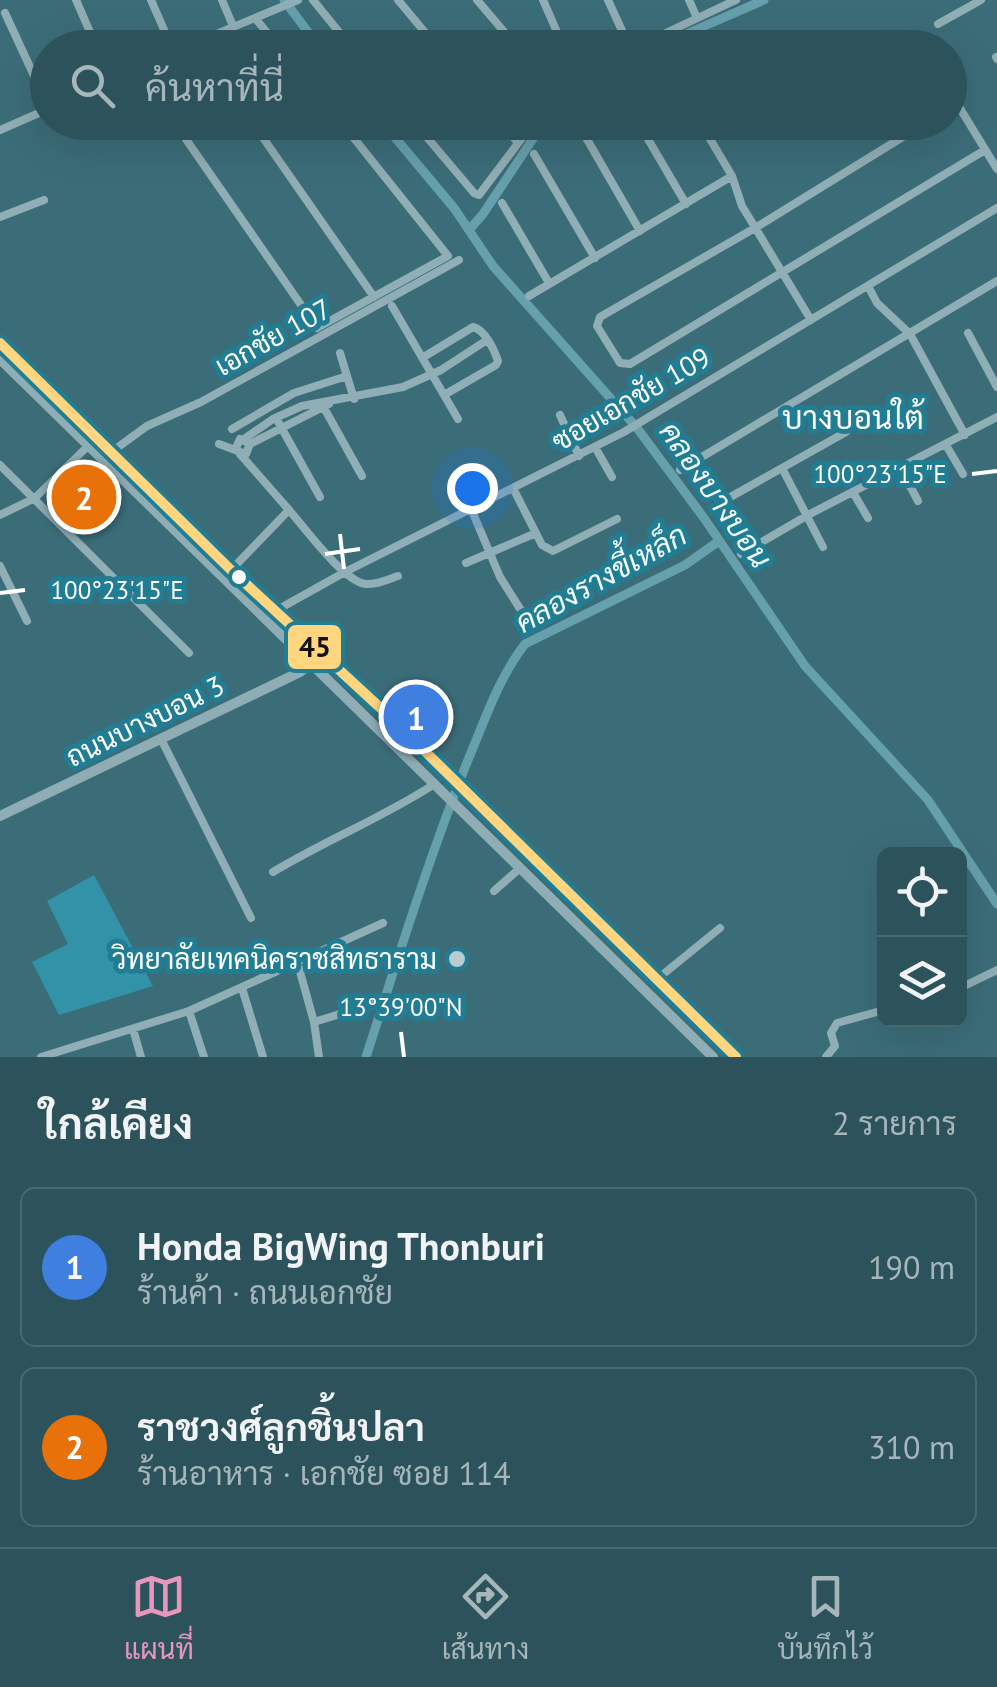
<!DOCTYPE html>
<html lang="th">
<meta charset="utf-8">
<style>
body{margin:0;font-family:"PT Sans",Sarabun,sans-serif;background:#345861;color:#f1f3f6}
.controls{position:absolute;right:30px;bottom:30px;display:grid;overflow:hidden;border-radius:15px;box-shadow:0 10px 40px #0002}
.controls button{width:90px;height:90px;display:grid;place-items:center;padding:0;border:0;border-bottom:2px solid #486971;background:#2c525b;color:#f1f3f6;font:50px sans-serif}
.you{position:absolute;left:472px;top:488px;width:35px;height:35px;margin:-25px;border:8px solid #fff;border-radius:50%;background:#1a73e8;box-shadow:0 0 0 15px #1a73e833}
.badge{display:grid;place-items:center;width:65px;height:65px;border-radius:50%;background:#e797bd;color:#fff;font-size:32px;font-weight:700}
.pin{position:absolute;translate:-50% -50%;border:5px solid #fff;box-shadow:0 2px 10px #0006}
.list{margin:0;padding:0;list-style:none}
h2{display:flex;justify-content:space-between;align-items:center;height:130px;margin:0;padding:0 40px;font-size:42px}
h2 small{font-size:32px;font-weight:400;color:#a6b6bb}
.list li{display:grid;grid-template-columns:65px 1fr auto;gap:30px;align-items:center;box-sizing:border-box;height:160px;margin:0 20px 20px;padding:0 20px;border:2px solid #486971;border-radius:15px}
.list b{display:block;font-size:38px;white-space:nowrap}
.list p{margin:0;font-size:32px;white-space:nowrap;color:#a6b6bb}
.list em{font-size:32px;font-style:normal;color:#a6b6bb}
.icon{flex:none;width:55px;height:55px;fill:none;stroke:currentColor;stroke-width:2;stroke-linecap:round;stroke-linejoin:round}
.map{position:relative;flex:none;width:997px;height:1057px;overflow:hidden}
.search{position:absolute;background:#2c525b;box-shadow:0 10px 40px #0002;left:30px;right:30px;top:30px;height:110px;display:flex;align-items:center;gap:25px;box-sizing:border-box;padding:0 35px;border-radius:55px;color:#a6b6bb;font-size:38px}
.sheet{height:490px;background:#2c525b}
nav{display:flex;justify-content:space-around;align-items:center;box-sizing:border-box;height:140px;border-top:2px solid #486971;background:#2c525b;font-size:28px;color:#a6b6bb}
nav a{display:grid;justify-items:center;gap:5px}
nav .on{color:#e797bd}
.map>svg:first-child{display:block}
.green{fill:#3292a8}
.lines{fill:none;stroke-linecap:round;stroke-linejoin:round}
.canal{stroke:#66a0ad;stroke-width:9}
.minor{stroke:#90aeb5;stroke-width:8}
.major{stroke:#8fadb4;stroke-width:10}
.bus-1-casing{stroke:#217d93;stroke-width:18}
.bus-1{stroke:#ffd580;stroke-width:10}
.ticks{fill:none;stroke:#fff;stroke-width:4}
.bus-dot{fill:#fff;stroke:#217d93;stroke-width:4}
.poi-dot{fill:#baccd0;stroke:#217d93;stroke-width:4}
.labels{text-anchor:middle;stroke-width:10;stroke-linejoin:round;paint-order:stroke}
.street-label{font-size:28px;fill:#fff;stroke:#217d93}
.poi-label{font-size:28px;fill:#fff;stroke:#217d93;text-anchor:end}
.water-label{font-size:30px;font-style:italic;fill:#f2fbfd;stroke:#217d93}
.quarter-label{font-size:32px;fill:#fff;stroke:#217d93}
.ticks-label{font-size:25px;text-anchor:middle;fill:#fff;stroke:#217d93;stroke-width:10;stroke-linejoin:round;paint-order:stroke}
.line-badge{stroke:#217d93;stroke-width:4}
.pale-badge-label{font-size:28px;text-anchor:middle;font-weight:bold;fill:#111}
</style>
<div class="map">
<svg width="997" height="1057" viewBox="0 0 997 1057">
<rect width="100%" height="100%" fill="#3b6d79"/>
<path class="green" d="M94,875l59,111 -94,29 -27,-53 36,-18 -21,-43z"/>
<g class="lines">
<path class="canal" d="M284,0l36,48
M654,48l110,-48
M382,122l72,86 39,58 144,162 67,90 101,148 123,134 69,104
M469,230l14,-16 61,-92
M366,1057c32,-99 63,-200 102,-297 17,-40 30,-81 57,-116l160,-79 34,-24"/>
<path class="minor" d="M76,0l21,48
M151,0l21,48
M222,0l11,26
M313,0l39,48
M398,0l40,48
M477,0l41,48
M543,0l21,48
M608,0l22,48
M689,0l8,18
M5,13l43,93
M255,18l25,30
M938,24l43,-24
M183,48l115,-48
M634,48l102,-48
M996,57l1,2
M950,92l47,77
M174,122l143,206 131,-72 -107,-134
M252,122l122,175
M414,122l60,71 5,2 55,-73
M501,122l17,21
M577,122l63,109
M638,122l48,82
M700,122l32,54 10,30 69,114
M927,122l-172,106 -155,89 -3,9 23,37 10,1 355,-214
M0,130l48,-21
M534,154l61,104
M502,203l47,80
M0,217l44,-17
M868,286l9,17 33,31 55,101
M529,296l203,-120
M392,306l66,113
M968,333l29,54
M340,353l14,46
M422,358l51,-31c12,3 21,22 25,34l-2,4 -52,30
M323,406l39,70
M560,415l19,41
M276,418l44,79
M232,429l62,-36 53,-17
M244,439l29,-20 29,-13 101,-19 38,-17 46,-30
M219,444l27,10 4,-10 -10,-5 -5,11
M250,444l79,-40
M946,445l17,29
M595,447l17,30
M110,453l37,-27 54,-24 258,-142
M0,465l189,188
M782,468l41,79
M901,469l17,32
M680,470l317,-189
M514,490l28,55 11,6 64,-32
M854,494l14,24
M718,504l128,-72
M289,510c16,18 55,72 77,74 10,1 23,-5 32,-8
M472,511l28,66 29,46
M0,515l35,-17 53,-52
M741,554l67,-39 189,-98
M466,563l70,-30
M0,566l27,55
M231,570l58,-60 -49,-56
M277,610l68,-38 279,-140 373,-224
M161,739l90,179
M273,872c53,-32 109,-54 160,-87
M494,891l25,-22
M297,961l17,61 5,35
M656,980l64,-52
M242,988l21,69
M960,988l37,-18
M189,1011l15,46
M314,1022l59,-18
M133,1029l8,28
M41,1057l148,-46 194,-88
M826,1057l9,-11 -4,-13 6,-10 47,-13"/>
<path class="major" d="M0,343l231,227 156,144 349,343
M0,359l713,698
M0,816l300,-144 12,-10"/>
<g class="bus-1-casing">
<path id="bus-1" d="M0,343l231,227 156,144 349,343"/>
</g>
<use href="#bus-1" class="bus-1"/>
</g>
<path class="ticks" d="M972,474l25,-3M340,534l4,35M325,554l35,-5M0,593l25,-3M401,1032l3,25"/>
<circle class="bus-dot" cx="239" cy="577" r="9"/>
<circle class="poi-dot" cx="457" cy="959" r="10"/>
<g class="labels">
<g class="street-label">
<text transform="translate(273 337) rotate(-29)" y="10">เอกชัย 107</text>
<text transform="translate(631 399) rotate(-30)" y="10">ซอยเอกชัย 109</text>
<text transform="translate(145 721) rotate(-26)" y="10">ถนนบางบอน 3</text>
</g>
<g class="poi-label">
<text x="437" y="969">วิทยาลัยเทคนิคราชสิทธาราม</text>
</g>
<g class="water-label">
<text transform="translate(715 495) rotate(55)" y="10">คลองบางบอน</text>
<text transform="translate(601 579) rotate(-29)" y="10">คลองรางขี้เหล็ก</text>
</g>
<g class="quarter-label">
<text x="853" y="429">บางบอนใต้</text>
</g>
</g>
<g class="ticks-label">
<text x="880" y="483">100°23'15"E</text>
<text x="117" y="599">100°23'15"E</text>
<text x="401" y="1016">13°39'00"N</text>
</g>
<rect class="line-badge" x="286" y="623" width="57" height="48" rx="10" fill="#ffd580"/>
<g class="pale-badge-label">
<text x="315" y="657">45</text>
</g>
</svg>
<div class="controls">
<button><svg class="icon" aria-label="locate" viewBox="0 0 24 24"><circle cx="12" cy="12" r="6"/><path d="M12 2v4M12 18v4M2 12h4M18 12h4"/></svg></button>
<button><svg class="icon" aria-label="layers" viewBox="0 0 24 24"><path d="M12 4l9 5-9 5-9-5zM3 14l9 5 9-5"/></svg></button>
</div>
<div class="you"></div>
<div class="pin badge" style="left:416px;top:717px;background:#3f7fe0">1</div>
<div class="pin badge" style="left:84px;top:497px;background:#e8710a">2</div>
<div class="search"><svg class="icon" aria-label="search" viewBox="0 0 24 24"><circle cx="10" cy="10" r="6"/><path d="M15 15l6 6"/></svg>ค้นหาที่นี่</div>
</div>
<section class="sheet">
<h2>ใกล้เคียง<small>2 รายการ</small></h2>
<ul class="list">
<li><span class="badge" style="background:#3f7fe0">1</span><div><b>Honda BigWing Thonburi</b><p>ร้านค้า · ถนนเอกชัย</p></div><em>190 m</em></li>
<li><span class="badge" style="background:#e8710a">2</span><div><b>ราชวงศ์ลูกชิ้นปลา</b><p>ร้านอาหาร · เอกชัย ซอย 114</p></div><em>310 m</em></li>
</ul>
</section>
<nav>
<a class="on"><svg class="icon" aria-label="map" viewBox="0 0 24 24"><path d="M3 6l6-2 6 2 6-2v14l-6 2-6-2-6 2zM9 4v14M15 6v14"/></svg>แผนที่</a>
<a><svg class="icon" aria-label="directions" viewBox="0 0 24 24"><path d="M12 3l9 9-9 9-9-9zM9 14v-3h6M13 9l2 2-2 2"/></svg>เส้นทาง</a>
<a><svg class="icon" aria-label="saved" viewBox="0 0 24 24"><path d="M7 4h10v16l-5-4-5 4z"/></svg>บันทึกไว้</a>
</nav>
